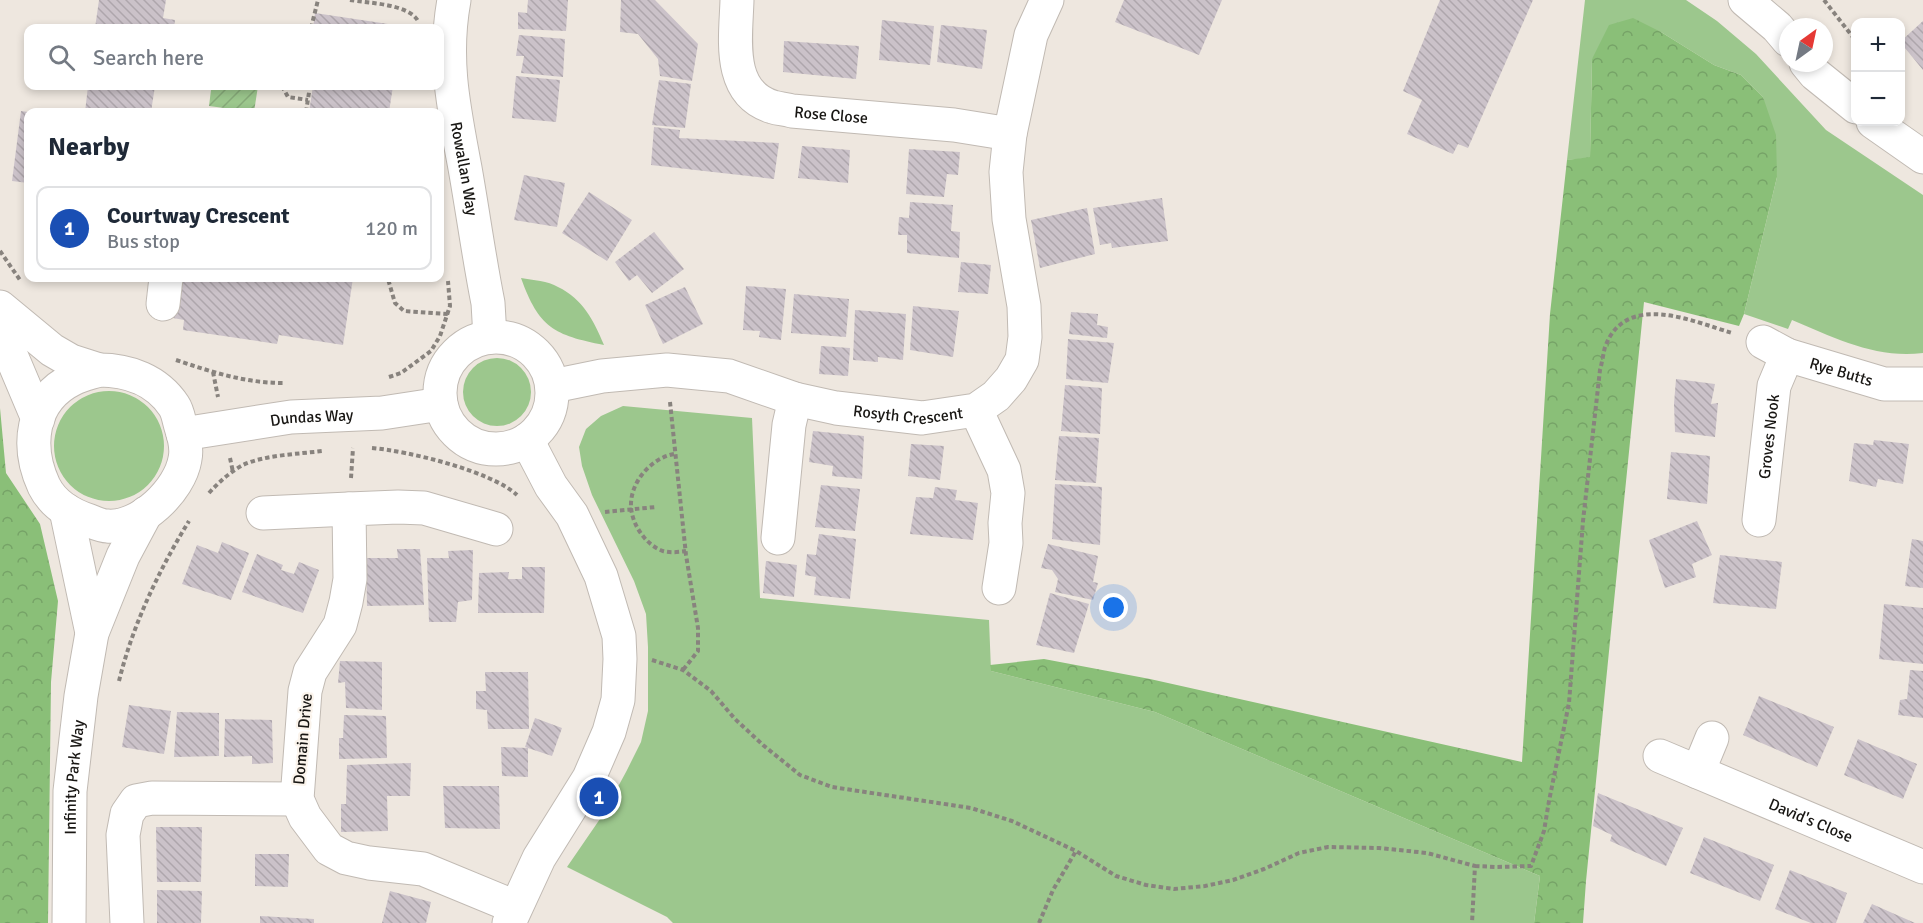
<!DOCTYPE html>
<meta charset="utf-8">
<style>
body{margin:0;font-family:Signika,sans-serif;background:#f6f6f7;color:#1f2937}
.controls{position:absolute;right:18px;top:18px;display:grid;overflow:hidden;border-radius:12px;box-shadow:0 3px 9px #0003}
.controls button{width:54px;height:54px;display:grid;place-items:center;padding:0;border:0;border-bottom:2px solid #e0e1e3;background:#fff;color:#1f2937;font:30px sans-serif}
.compass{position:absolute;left:1779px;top:18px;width:54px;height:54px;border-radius:50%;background:#fff;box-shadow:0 3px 9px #0003;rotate:33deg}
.you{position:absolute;left:1114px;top:608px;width:21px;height:21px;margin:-15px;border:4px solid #fff;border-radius:50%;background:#1a73e8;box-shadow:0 0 0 9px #1a73e833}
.badge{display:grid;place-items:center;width:39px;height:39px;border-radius:50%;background:#7c3aed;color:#fff;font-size:20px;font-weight:700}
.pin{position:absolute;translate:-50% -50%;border:3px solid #fff;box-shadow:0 2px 6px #0006}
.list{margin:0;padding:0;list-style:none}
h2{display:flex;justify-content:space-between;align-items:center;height:78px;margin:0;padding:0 24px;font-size:26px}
h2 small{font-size:20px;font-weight:400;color:#747a83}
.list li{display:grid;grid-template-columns:39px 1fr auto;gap:18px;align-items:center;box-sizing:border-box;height:84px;margin:0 12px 12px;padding:0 12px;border:2px solid #e0e1e3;border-radius:12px}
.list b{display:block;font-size:22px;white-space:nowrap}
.list p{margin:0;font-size:20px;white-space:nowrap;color:#747a83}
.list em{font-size:20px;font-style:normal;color:#747a83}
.icon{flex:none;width:33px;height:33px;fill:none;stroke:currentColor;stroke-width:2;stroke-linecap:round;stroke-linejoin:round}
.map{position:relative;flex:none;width:1923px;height:923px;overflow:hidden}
.search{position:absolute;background:#fff;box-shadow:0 3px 9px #0003;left:24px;top:24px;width:420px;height:66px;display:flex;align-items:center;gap:15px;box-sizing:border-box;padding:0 21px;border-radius:12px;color:#747a83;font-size:22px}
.panel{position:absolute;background:#fff;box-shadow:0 3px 9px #0003;left:24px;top:108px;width:420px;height:174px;border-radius:12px}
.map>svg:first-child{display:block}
.green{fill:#9cc78d}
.forest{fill:url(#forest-crowns)}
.garden{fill:url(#garden-furrows)}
.building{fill:url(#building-back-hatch)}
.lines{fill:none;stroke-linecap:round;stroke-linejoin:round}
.minor-casing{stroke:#c1bab3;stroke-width:35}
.path{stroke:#88837e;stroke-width:4;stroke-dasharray:4.5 3;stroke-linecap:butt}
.minor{stroke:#fff;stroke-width:33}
.labels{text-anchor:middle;stroke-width:4.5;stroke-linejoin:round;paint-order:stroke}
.street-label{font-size:16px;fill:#181613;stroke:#fbf4ec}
</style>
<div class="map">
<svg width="1923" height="923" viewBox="0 0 1923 923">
<defs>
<pattern id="forest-crowns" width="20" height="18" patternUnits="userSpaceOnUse" patternTransform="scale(1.5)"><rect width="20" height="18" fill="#8abf78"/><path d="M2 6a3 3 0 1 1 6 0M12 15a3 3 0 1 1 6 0" fill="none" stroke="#76a367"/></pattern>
<pattern id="garden-furrows" width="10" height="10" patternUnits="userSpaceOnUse" patternTransform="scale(1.5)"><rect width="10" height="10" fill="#9cc78d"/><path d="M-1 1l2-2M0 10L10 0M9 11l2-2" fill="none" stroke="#86aa79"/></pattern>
<pattern id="building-back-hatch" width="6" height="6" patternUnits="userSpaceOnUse" patternTransform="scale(1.5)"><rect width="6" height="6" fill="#cbc2c9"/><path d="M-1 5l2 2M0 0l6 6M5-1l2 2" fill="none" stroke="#aea6ac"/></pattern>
</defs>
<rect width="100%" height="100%" fill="#eee7df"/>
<path class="green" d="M1585,0h101l31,21 39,33 70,76 97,65v158c-47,6 -88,-15 -131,-33l-4,9 -44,-15 33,-137 -14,-80 -22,-22 -27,-10 -53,-33 -69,27 -2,99 -23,2z
M521,278c12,2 27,3 37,9 25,12 36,34 46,58 -50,-10 -65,-17 -83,-67z
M463 392a34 34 0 1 1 68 0a34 34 0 1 1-68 0Z
M54 446a55 55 0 1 1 110 0a55 55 0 1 1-110 0Z
M623,406l129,12 8,180 229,22 2,51 164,41 385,164 -6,47h-861l-6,-6 -100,-50 35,-51 24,-44 15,-30 7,-31v-64l-2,-33 -12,-33 -42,-86 -10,-29 -3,-19 7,-18 15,-13z"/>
<path class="forest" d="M1633,18l28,14 53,33 27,10 22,22 13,38 1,42 -33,137 -5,12 -95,-24 -58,579 -3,42h-49l6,-47 -385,-164 -164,-41 -1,-6 54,-6 106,20 372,83 28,-448 17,-154 23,-3 2,-98 17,-34z
M0,408l6,65 34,51 18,77 -7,81 -3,241h-48z"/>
<path class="garden" d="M232,86h26l-4,26 -45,-6 2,-16h7z"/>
<path class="building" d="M99,0h67l-3,18 12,2 -1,8h-79z
M528,0h40l-2,31 -48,-2v-17l9,1z
M621,0h34l43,44 -6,37 -32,-5 -2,-17 -20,-25 -18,-2z
M1124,0h98l-23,55 -84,-33z
M1440,0h93l-65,148 -10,-4 -5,10 -46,-20 15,-34 -19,-9z
M315,13l93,14v1h-95z
M882,20l52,6 -4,39 -51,-5z
M1923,21v49l-23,-28z
M941,25l46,5 -5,39 -45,-7z
M519,35l46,4 -2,38 -42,-4 3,-17h-8z
M784,41l75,5 -3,33 -73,-7z
M516,76l44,4 -4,42 -44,-4z
M659,80l32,4 -6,44 -33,-3z
M88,86h67l-4,26h-66z
M313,86h80l-4,26h-80z
M21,111l7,1v71l-16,-2z
M654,127l26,3 -1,8 100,5 -5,36 -123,-14z
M802,146l48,4 -2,33 -50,-5z
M909,149l51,3 -2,23 -11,-1 -3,23 -38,-3z
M524,175l41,8 -8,44 -43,-7z
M589,192l43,28 -25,41 -45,-28z
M1162,198l6,43 -56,7 -1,-5 -11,2 -7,-37z
M910,202l43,3 -2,26 9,1 -1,26 -52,-5v-18h-9l1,-18 10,1z
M1087,208l8,46 -55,14 -9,-48z
M654,232l30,37 -32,24 -15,-18 -8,6 -14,-19z
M961,262l30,3 -3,29 -30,-2z
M179,278h174l-10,67 -64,-10 -2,9 -94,-14 1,-10 -11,-2z
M746,286l40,3 -5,51 -22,-3 1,-6 -17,-1z
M685,287l18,37 -40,20 -18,-39z
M794,294l55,5 -3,38 -55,-4z
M913,306l46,5 -6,46 -43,-7z
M855,310l51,4 -3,46 -25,-3v5l-25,-2z
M1071,312l27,2 -1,11 11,2 -1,11 -38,-4z
M1068,339l46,4 -6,40 -42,-4z
M821,346l29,2 -2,28 -29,-2z
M1676,379l39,5 -4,20 7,-1 -3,34 -40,-5 -1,-28z
M1065,385l37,3 -2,46 -39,-3z
M813,431l51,5 -2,43 -30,-3 1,-10 -24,-4z
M1059,436l40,2 -3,45 -41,-3z
M1874,440l35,4 -6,40 -25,-5 -2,8 -27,-6 5,-38 19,2z
M911,444l33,2 -4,34 -32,-4z
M1671,452l39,4 -3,48 -40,-5z
M1055,484l47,3 -2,58 -48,-6z
M821,485l39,4 -5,42 -40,-4z
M935,487l22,3 -2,10 23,3 -5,37 -63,-6 6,-37 17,1z
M1697,521l15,34 -20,9 4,13 -31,11 -16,-48z
M819,534l37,5 -6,60 -36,-4 2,-18 -11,-2 2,-21 9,1z
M1912,539l11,2v47l-18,-2z
M222,542l27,11 -18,47 -49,-16 15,-39 21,8z
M1048,544l50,12 -5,26 5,1 -5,17 -38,-8 3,-13 -6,-9 -11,-2z
M397,549h23l4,56 -57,1 -1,-48h32z
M473,550l-1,50 -14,2 -2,20h-27l-2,-64h22l-1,-7z
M257,554l26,11 -2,5 13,4 5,-12 20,8 -16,43 -61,-21z
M1720,555l62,7 -6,47 -63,-6z
M766,561l31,4 -3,32 -31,-4z
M522,567h23l-1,46h-66l1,-40 30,-1 -1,7h14z
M1050,593l39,11 -15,49 -38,-8z
M1884,604l39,4v56l-44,-5z
M340,661l42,1v48l-36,-2 -1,-26 -7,1z
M1910,670l13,1v47l-25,-3 2,-15 7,-1z
M485,672h43l1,57h-41l-1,-19 -11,-1v-18h10z
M1759,696l75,31 -17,40 -74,-32z
M129,705l42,6 -7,43 -42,-7z
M177,712l42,1v43l-45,1z
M344,715l42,1 1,42 -48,1v-21h4z
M535,718l27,10 -10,28 -27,-9z
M225,719l47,1 1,43 -21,1v-8l-28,1z
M1858,739l59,25 -14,35 -59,-24z
M501,747l27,1v29l-26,-1z
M411,763l-1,33h-23l1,35 -47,1v-28h5l1,-39z
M443,786h56l1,43 -55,-1z
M1598,793l85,35 -17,38 -56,-25 2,-6 -19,-9z
M156,827h46l-1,55h-44z
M1704,837l70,28 -14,36 -70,-28z
M255,854h34l-1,33 -33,-1z
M1790,870l57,23 -11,30h-25l-36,-14z
M157,890l45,1 -1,32h-44z
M390,891l41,11 -5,21h-44z
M1872,904l43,19h-52z
M260,916l54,3v4h-54z"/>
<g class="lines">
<g class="minor-casing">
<g id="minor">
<path id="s1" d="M454,0c-11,60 0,109 11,168 8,45 14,90 23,135l2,34"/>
<path id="s2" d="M737,0c-1,37 -11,93 36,107 6,2 13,2 19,4l162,14 56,9"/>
<path d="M1745,0l32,27 11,13"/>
<path d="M1806,63l9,11 41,33"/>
<path d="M1873,122l50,35"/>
<path d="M163,304l3,-26"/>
<path d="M0,307l52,43 19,11 28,9"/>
<path d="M0,329l38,90"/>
<circle cx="496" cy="393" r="56"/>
<path id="s3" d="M1763,342l24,13 97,29h39"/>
<path d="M99,370c29,0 58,10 75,36 4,6 5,15 7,21 3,9 6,23 4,32 -5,31 -45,70 -78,67 -5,0 -12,-3 -17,-5 -19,-6 -37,-17 -46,-35 -18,-39 -14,-86 29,-107 8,-4 17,-6 26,-9z"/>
<path id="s4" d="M553,386l49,-10 65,-6 62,6 66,23 41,9 86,10 54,-8 20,-14 15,-17 11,-19 3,-23 -1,-31 -15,-87 -3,-47 4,-38 21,-99 16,-35"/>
<path d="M976,410l28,60 4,23 -3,30 1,20 -7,45"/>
<path id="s5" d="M183,434l108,-17 91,-4 59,-9"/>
<path d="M66,510l26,123"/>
<path d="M263,513l86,-4"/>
<path id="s6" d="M1759,520l15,-134 13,-31"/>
<path d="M496,529l-72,-21 -26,-1 -49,2 1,70 -4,23 -6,23 -30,47 -5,19 -8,108 8,18 24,32 17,9 23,5 54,6 92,38"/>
<path d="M778,538l11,-113 6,-26"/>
<path id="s7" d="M1660,756l263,111"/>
<path d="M1698,772l14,-34"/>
<path id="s8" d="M69,923l1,-132 11,-95 11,-63 31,-77 23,-43"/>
<path d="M127,923l-4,-88 4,-21 9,-13 16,-3 145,1"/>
<path d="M509,923l30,-65 50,-80 20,-46 9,-32 2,-41 -1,-23 -18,-60 -29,-61 -21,-29 -24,-46"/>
</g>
</g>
<path class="path" d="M350,0c18,3 59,4 68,21
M1824,0l32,41
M311,28l7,-28
M282,86l6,11 20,3
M306,112l4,-26
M0,251l20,29
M382,278l6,1 7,24 9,8 44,3
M176,360c36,12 69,23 107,23
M213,372l5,25
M389,377l12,-4 30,-22 9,-15 10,-30 -2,-25
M670,402l16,153 12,73v23l-15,19
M372,448c36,3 119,23 145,47
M674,454c-22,4 -42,26 -43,49 -1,19 14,42 32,48 8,2 16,1 23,0
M230,458l3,14
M351,478l2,-30
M209,493c10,-11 21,-21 34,-28 21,-10 56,-11 79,-14
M605,512l51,-5
M652,660l31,10 28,21 24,28 28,26 37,30 32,12 139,21 41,13 64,30 40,25 30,9 28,4 31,-3 28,-6 31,-11 35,-16 29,-6 51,1 48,5 48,13 -3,57
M119,681c14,-57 40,-111 70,-160
M1475,866l22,1 34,-1 13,-35 5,-30 20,-98 14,-182 17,-151c2,-7 3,-15 5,-23 21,-56 87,-26 127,-14
M1039,923l14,-33 23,-39"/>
<use href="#minor" class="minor"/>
</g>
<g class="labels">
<g class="street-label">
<text dy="6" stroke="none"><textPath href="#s2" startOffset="182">Rose Close</textPath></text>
<text dy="6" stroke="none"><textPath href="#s1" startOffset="170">Rowallan Way</textPath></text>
<text dy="6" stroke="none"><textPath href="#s3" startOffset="84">Rye Butts</textPath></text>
<text dy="6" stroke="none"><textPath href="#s4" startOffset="362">Rosyth Crescent</textPath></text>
<text dy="6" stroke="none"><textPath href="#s5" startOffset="130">Dundas Way</textPath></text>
<text dy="6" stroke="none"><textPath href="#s6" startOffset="84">Groves Nook</textPath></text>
<text transform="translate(302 739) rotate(-85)" y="6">Domain Drive</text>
<text dy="6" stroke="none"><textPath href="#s8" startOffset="146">Infinity Park Way</textPath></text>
<text dy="6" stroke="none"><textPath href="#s7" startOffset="164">David's Close</textPath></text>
</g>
</g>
</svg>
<div class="controls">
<button>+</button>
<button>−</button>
</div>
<svg class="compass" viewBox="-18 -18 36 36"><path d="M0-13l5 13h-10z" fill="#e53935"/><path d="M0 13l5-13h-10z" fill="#747a83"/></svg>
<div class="you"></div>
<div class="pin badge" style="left:599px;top:797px;background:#1a4fb4">1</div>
<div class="search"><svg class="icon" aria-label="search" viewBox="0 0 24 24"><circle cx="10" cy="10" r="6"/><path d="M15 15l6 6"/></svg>Search here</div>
<section class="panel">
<h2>Nearby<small></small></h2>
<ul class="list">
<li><span class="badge" style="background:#1a4fb4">1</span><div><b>Courtway Crescent</b><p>Bus stop</p></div><em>120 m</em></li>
</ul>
</section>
</div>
